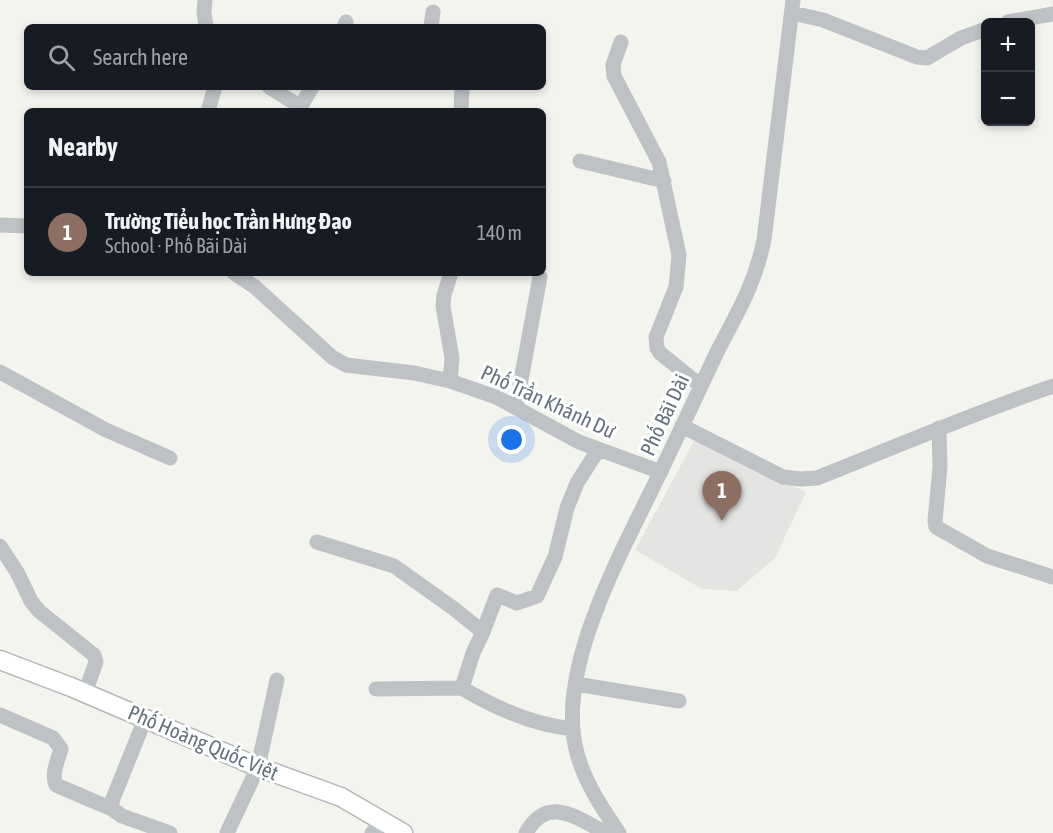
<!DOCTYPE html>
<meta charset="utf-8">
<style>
body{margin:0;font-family:"Asap Condensed",sans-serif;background:#20242c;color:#f1f3f6}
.controls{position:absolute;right:18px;top:18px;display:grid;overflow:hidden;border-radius:9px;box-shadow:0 3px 9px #0003}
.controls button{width:54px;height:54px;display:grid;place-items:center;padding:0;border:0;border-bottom:2px solid #363941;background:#171b24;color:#f1f3f6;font:30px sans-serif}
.you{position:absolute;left:512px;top:440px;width:21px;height:21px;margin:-15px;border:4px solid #fff;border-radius:50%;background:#1a73e8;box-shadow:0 0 0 9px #1a73e833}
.badge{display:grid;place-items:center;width:39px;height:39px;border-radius:50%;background:#dc5127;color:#fff;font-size:20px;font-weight:700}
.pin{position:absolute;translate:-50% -50px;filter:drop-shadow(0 2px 3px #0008)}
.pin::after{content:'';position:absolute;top:32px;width:21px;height:18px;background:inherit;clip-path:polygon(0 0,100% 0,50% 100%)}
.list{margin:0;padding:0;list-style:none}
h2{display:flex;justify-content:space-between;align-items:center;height:78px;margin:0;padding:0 24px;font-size:26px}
h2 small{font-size:20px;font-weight:400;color:#9ea1a6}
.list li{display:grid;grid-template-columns:39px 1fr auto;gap:18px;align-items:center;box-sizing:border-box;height:90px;padding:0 24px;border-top:2px solid #363941}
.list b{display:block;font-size:22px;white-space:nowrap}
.list p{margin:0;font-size:20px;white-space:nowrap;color:#9ea1a6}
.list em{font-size:20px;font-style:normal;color:#9ea1a6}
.icon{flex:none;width:33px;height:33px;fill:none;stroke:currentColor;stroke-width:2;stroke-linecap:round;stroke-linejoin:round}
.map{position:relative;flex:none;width:1053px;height:833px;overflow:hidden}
.search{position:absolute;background:#171b24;box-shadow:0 3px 9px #0003;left:24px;top:24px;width:522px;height:66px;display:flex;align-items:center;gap:15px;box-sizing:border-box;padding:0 21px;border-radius:9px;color:#9ea1a6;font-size:22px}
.panel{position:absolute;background:#171b24;box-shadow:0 3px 9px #0003;left:24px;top:108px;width:522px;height:168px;border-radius:9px}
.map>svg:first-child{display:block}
.built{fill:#e4e5e3}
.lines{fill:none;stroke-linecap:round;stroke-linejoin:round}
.major-casing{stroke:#b2b6b9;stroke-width:21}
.minor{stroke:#bec2c5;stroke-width:15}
.major{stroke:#fff;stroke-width:18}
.labels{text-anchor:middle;stroke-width:6;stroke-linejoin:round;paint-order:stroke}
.street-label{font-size:21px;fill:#64737f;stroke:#fff}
</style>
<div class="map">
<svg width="1053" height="833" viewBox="0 0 1053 833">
<rect width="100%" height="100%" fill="#f4f4ef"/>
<path class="built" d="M695,439l111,53 -31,66 -38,33 -35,-2 -67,-39z"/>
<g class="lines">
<g class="major-casing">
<path id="major" d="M0,660l71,27 187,80 83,30 62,36"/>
</g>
<path class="minor" d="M205,0l-1,12 2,15
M792,13l31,7 94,37 10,1 34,-20 25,-9
M1008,22l45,-8
M344,27l2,-5
M431,27l2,-15
M621,42l-8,23 1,11 45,86 20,93 -3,32 -20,50 1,11 3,5 41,33
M269,87l32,20
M208,111l7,-24
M298,111l14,-24
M461,111l1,-24
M580,161l84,20
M0,225l27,1
M234,273l21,14 77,70 14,8 68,8 36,8 46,16 83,45 82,30
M0,372l106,58 64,28
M450,381l2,-23 -9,-52 1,-11 7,-22
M516,407l24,-130
M682,426l101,51 17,2 17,-1c78,-31 156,-65 236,-92
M939,428l1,39 -5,54 1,6 51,29 66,21
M317,542l77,24 59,42 30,24 -10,21 -11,35c33,20 73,37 111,41
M0,546l17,26 14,29 8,10 55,44 2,7 -11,31
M483,632l14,-37 20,8 20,-7 18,-39 12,-49 10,-25 21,-33
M576,684l103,17
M376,689l86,-1
M0,715l53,23 8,11c-3,11 -10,25 -5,36l56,24
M145,719l-33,82v8l10,7 48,17
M227,833l31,-66 19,-87
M372,833l11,-12
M526,833c22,-39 51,-15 80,0
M619,833c-17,-25 -34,-50 -42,-80 -23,-82 45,-201 80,-274 21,-43 41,-87 62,-131 20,-38 36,-65 45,-108l29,-240"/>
<use href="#major" class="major"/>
</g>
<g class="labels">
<g class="street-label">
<text transform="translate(548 402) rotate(25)" y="7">Phố Trần Khánh Dư</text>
<text transform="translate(665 415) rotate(-65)" y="7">Phố Bãi Dài</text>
<text transform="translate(203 743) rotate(23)" y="7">Phố Hoàng Quốc Việt</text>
</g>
</g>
</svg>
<div class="controls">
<button>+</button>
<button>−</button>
</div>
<div class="you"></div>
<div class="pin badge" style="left:722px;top:521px;background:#8d6e63">1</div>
<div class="search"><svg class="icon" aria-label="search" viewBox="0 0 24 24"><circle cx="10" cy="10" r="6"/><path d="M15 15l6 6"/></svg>Search here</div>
<section class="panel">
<h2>Nearby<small></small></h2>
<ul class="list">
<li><span class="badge" style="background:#8d6e63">1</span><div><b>Trường Tiểu học Trần Hưng Đạo</b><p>School · Phố Bãi Dài</p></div><em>140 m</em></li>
</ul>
</section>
</div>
